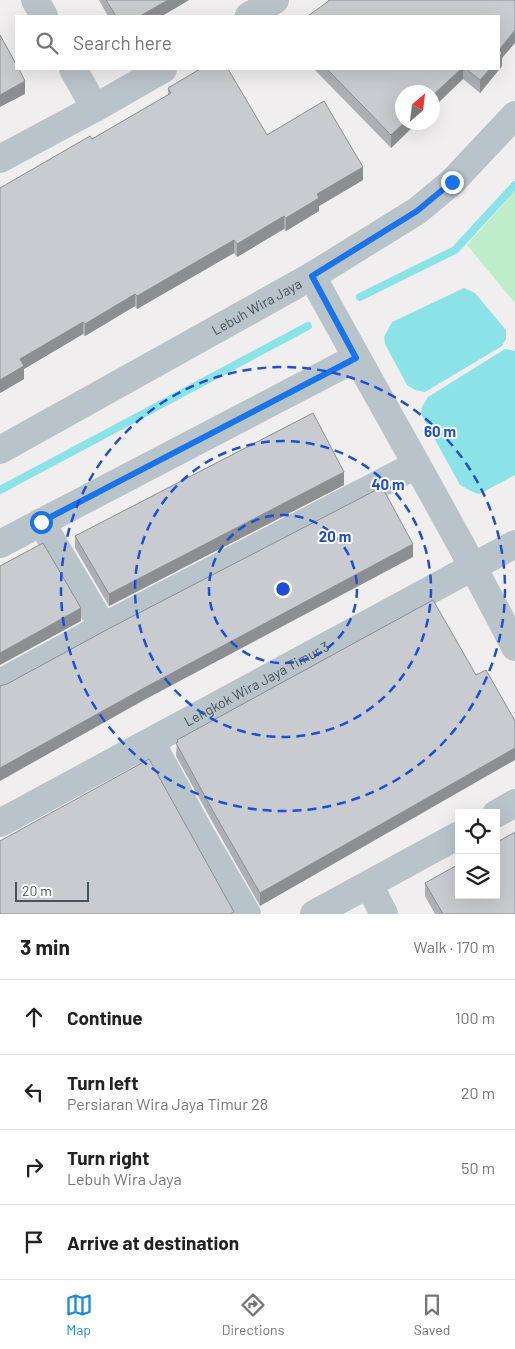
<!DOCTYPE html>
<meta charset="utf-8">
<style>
body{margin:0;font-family:Barlow,sans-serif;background:#f6f6f6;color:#222}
.controls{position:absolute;right:15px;bottom:15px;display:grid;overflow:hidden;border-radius:0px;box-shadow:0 5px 20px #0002}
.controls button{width:45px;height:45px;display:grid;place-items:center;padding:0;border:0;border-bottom:1px solid #e0e0e0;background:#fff;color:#222;font:25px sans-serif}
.compass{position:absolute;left:395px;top:85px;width:45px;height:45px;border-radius:50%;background:#fff;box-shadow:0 5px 20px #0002;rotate:28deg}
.scale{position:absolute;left:15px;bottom:12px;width:74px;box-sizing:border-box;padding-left:5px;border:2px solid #46545a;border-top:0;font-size:14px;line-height:18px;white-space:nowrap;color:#46545a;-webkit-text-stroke:4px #fff;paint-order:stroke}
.stop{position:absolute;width:15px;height:15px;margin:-11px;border:4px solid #1a73e8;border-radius:50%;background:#fff}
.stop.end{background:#1a73e8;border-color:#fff;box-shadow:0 1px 5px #0008}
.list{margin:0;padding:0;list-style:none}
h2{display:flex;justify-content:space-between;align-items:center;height:65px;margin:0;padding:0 20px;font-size:21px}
h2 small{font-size:16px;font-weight:400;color:#767676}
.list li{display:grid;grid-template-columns:32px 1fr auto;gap:15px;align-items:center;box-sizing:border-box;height:75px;padding:0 20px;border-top:1px solid #e0e0e0}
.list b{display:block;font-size:19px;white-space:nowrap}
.list p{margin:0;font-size:16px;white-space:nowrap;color:#767676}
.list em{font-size:16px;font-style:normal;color:#767676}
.icon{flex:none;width:28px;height:28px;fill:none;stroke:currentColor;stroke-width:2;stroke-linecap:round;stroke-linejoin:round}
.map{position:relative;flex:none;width:515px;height:914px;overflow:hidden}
.search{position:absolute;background:#fff;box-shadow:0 5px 20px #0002;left:15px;right:15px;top:15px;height:55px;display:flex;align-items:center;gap:12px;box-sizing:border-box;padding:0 18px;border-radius:0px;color:#767676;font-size:19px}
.sheet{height:365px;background:#fff}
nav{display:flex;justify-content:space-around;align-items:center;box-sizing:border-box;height:70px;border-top:1px solid #e0e0e0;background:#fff;font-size:14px;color:#767676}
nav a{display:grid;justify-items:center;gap:2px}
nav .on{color:#1f8bd9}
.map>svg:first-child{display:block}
.green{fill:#bdedc9}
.water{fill:#8be3e8}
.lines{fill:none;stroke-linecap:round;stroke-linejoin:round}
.stream{stroke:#8be3e8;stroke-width:8}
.minor{stroke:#b9c4ca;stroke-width:28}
.wall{fill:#acafb3}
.shaded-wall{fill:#8c8f92}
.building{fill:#c8ccd0;stroke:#8c8f92}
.route{stroke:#1a73e8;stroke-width:6}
.ring{fill:none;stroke:#1d4ed8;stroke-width:2.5;stroke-dasharray:9 6}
.labels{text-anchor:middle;stroke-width:4;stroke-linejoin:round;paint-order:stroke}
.street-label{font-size:14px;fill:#46545a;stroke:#fff}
.centre{fill:#1d4ed8;stroke:#fff;stroke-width:2.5}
.ring-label{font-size:15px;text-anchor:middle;font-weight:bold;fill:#1d4ed8;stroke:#fff;stroke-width:4;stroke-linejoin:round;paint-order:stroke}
</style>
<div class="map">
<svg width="515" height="914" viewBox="0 0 515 914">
<rect width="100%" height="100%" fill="#f0eeee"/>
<path class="green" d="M515,191v112l-48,-58z"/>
<path class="water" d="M464,288l11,5 31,37v9l-4,7 -77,46 -10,-2 -8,-5 -22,-41 -1,-7 8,-15z
M505,349l10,2v124l-36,19 -6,-2 -13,-7 -39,-71 1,-7 6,-10z"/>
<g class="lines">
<path class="stream" d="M360,297l95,-47 60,-65
M0,490l308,-164"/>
<g class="minor">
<path d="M35,0l9,16"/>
<path d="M249,16l26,-16"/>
<path d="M73,69l22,39"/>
<path d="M0,159l95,-51 68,-39"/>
<path d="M312,276c67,124 139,245 203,371"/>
<path id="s1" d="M0,450l312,-174 105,-65 35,-29 63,-67"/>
<path d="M0,544l356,-186"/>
<path d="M103,627l313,-162"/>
<path d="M0,683l103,-56 -62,-105"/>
<path d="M151,742l49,91 47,81"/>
<path d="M496,814l19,-11"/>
<path id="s2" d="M0,823l515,-279"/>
<path d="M369,885l15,29"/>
<path d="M314,914l145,-79"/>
</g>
</g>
<path class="wall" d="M99,0h90l-27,16h-54z
M328,0h187l-13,58v8l-22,27 -17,-14 -61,43h16l-27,26 -77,-79h185l-171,-68z
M168,88l195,92 -44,26v5l-33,20 -2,-2 -47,28 -3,-4 -97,56 -2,-3 -50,30 -2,-2 -59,35v10l-24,14 92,-254 76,-44z
M344,485l-235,121 -34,-58v-12z
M433,600l-173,306 -46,-81 -38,-69 1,-16z
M425,883l90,31h-80l-10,-18z"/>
<path class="shaded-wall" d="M168,0h21l-27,16h-22z
M515,30v13l-13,15v8l-22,27v-13l10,-11h9v-19z
M461,69h2v10l-31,30v-13z
M25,81v13l-25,13v-12z
M405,122h13l-27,26v-13z
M363,167v13l-44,26v5l-33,20v-13l31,-24z
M284,216v13l-47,28v-13z
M234,240v13l-97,56v-13z
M135,294v12l-50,30v-12z
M83,322v12l-59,35v10l-24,14v-13l20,-21z
M344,472v13l-235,121v-12z
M413,544v13l-269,143 -144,81v-13l144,-80z
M81,608v13l-81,44v-12z
M515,748v12l-255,146v-13z"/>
<path class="building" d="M106,0h62l-28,16h-24z
M330,0h185v30l-16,20v-34h-191z
M0,35l16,29v5h3l6,12 -25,14z
M499,50l3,3 -3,4z
M200,69h28l39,66 57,-34 39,66 -46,27 2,4 -33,20 -2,-2 -47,28 -3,-4 -97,56 -2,-2 -50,30 -2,-2 -63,37 4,7 -24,14v-192l90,-52 2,3 79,-46 -3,-5z
M327,69h134l-29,27v-4h-30v30h3l-14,13z
M466,69h24l-10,11z
M313,413l31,59 -235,122 -34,-58z
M382,487l31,57 -269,144 -144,80v-82l7,-2 103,-56z
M43,543l38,65 -81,45v-87z
M433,600l43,75 10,-5 29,51v27l-255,145 -46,-80 -38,-70 2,-1 -1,-2z
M149,759l85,153 -4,2h-230v-73z
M515,832v82h-72l-18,-31 34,-19v31h37v-52z"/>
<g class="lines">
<path class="route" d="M41,522l315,-164 -44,-82 105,-65 35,-29"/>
</g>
<g class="ring">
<circle cx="283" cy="589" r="74"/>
<circle cx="283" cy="589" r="148"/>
<circle cx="283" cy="589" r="222"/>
</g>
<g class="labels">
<g class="street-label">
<text dy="5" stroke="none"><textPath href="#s1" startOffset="294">Lebuh Wira Jaya</textPath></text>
<text dy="5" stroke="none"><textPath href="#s2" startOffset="292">Lengkok Wira Jaya Timur 3</textPath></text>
</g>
</g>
<circle cx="283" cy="589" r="8" class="centre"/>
<g class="ring-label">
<text x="440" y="437">60 m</text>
<text x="388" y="490">40 m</text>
<text x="335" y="542">20 m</text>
</g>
</svg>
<div class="controls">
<button><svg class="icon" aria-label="locate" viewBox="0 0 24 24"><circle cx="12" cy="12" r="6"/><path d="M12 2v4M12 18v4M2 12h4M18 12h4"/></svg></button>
<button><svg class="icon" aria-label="layers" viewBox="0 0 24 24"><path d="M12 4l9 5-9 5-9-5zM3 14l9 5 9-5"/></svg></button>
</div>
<svg class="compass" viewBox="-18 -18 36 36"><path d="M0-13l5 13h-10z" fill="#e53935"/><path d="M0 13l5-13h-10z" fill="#767676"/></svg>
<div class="scale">20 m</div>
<div class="stop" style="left:41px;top:522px"></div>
<div class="stop end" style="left:452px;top:182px"></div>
<div class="search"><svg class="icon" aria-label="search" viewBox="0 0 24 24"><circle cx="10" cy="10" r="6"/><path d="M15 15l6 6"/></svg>Search here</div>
</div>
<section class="sheet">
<h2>3 min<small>Walk · 170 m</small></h2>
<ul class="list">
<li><svg class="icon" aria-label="ahead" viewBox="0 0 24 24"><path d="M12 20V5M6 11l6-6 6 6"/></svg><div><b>Continue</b></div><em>100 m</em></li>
<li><svg class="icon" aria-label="left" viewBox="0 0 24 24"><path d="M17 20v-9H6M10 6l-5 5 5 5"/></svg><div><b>Turn left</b><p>Persiaran Wira Jaya Timur 28</p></div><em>20 m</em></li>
<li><svg class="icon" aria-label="right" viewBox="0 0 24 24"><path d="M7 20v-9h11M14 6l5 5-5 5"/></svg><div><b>Turn right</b><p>Lebuh Wira Jaya</p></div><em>50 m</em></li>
<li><svg class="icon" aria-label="arrive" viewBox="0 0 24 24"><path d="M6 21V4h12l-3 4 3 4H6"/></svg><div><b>Arrive at destination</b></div></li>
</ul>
</section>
<nav>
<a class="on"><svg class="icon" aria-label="map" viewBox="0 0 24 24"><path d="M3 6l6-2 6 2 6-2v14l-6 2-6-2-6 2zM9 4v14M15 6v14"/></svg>Map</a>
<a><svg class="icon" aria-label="directions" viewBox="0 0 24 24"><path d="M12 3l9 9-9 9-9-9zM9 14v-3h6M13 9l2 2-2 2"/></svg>Directions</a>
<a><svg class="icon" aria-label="saved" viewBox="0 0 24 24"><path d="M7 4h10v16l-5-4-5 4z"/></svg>Saved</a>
</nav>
